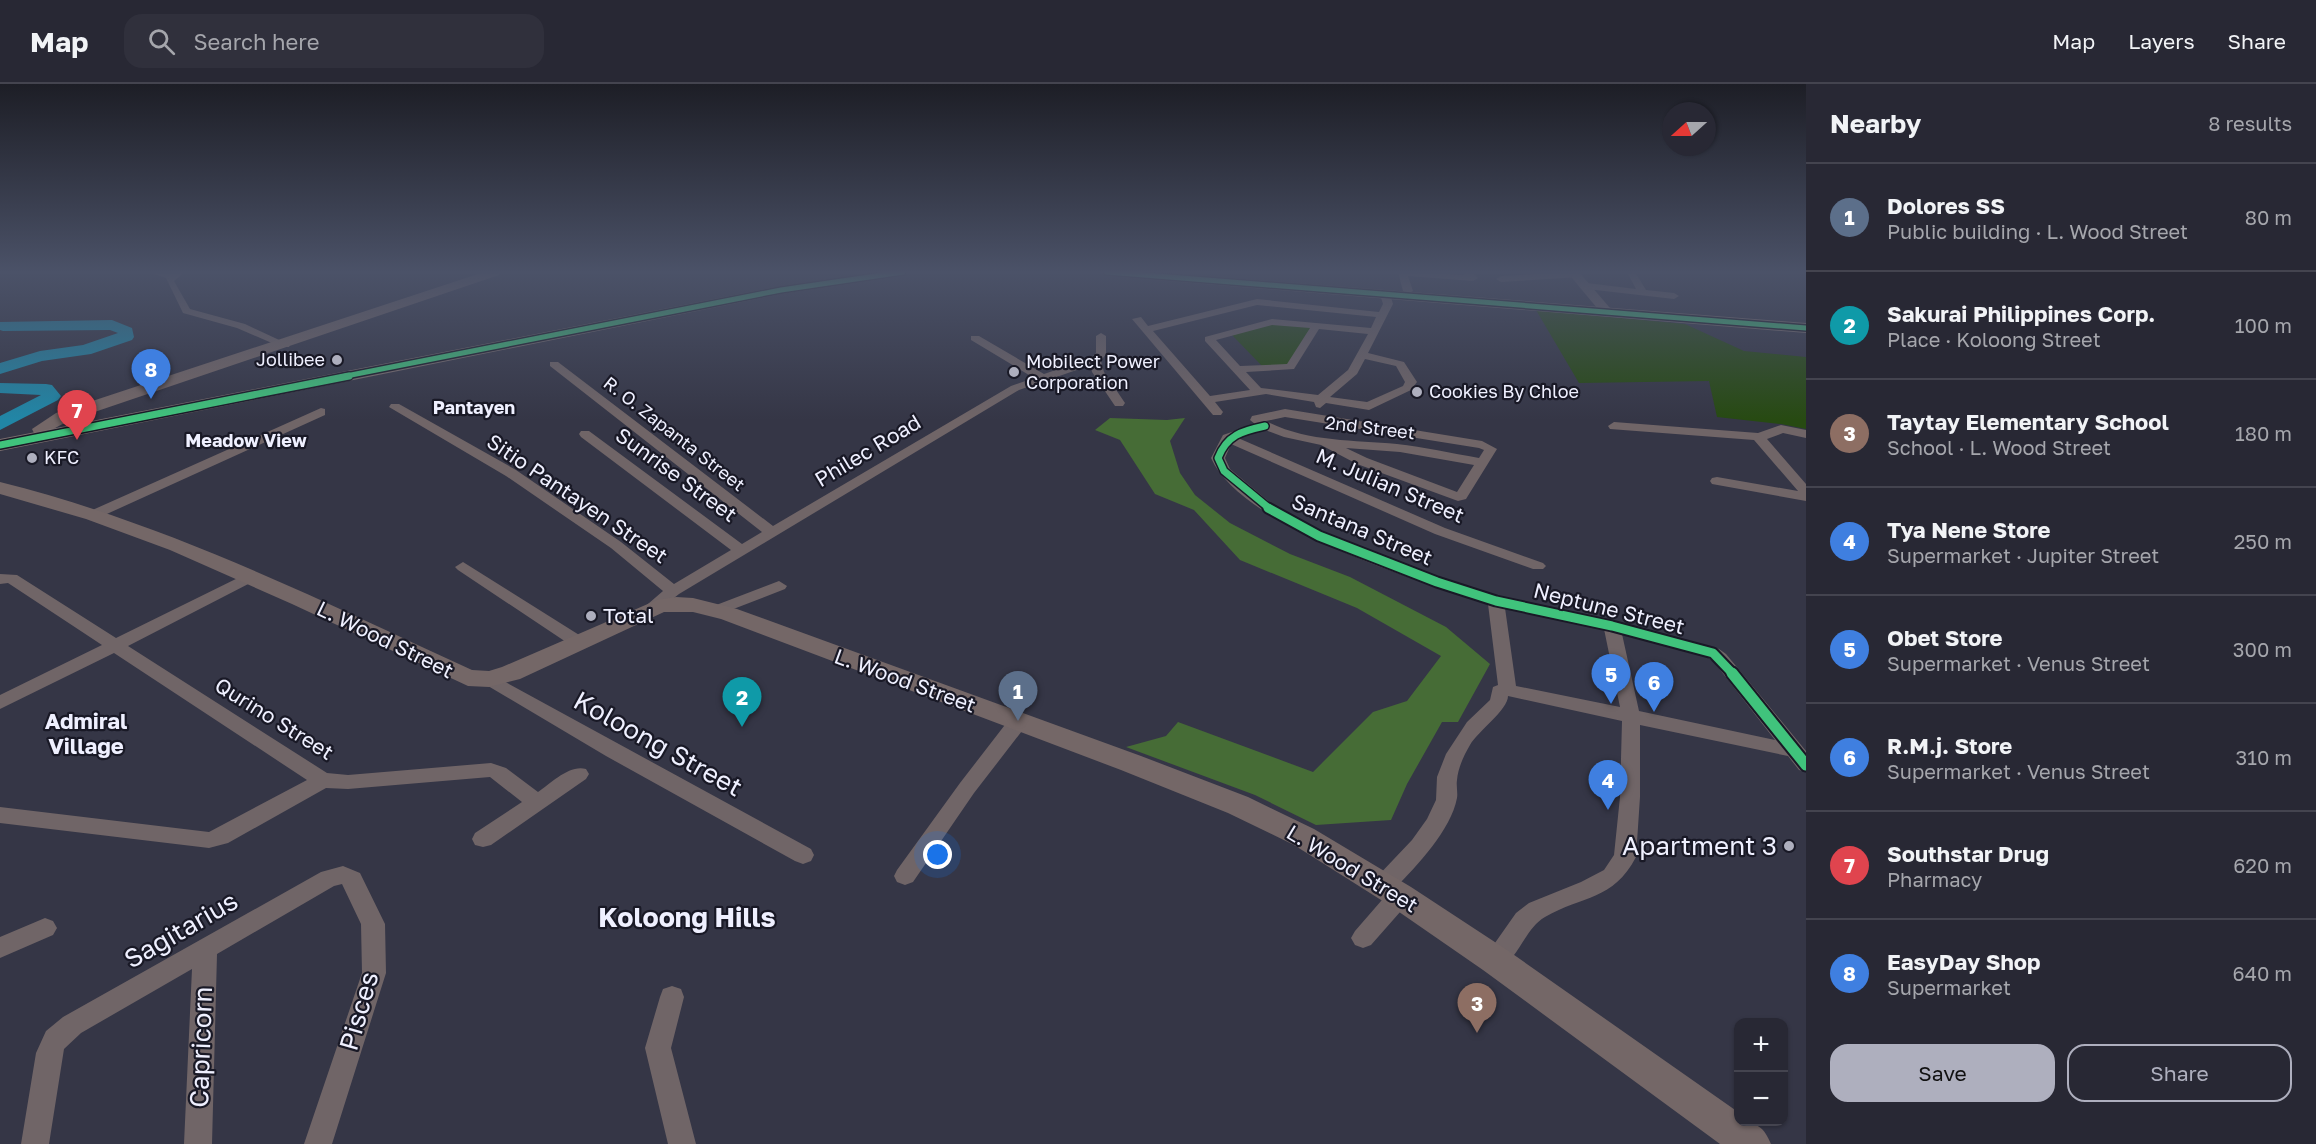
<!DOCTYPE html>
<meta charset="utf-8">
<style>
body{margin:0;font-family:"Golos Text",sans-serif;background:#30303c;color:#f1f3f6}
.controls{position:absolute;right:18px;bottom:18px;display:grid;overflow:hidden;border-radius:12px;box-shadow:0 2px 4px #0004}
.controls button{width:54px;height:54px;display:grid;place-items:center;padding:0;border:0;border-bottom:2px solid #44444f;background:#282834;color:#f1f3f6;font:30px sans-serif}
.compass{position:absolute;left:1662px;top:18px;width:54px;height:54px;border-radius:50%;background:#282834;box-shadow:0 2px 4px #0004;rotate:249deg}
.you{position:absolute;left:938px;top:771px;width:21px;height:21px;margin:-15px;border:4px solid #fff;border-radius:50%;background:#1a73e8;box-shadow:0 0 0 9px #1a73e833}
.badge{display:grid;place-items:center;width:39px;height:39px;border-radius:50%;background:#aeafbe;color:#fff;font-size:20px;font-weight:700}
.pin{position:absolute;translate:-50% -50px;filter:drop-shadow(0 2px 3px #0008)}
.pin::after{content:'';position:absolute;top:32px;width:21px;height:18px;background:inherit;clip-path:polygon(0 0,100% 0,50% 100%)}
.list{margin:0;padding:0;list-style:none}
h2{display:flex;justify-content:space-between;align-items:center;height:78px;margin:0;padding:0 24px;font-size:26px}
h2 small{font-size:20px;font-weight:400;color:#a5a6ac}
.list li{display:grid;grid-template-columns:39px 1fr auto;gap:18px;align-items:center;box-sizing:border-box;height:108px;padding:0 24px;border-top:2px solid #44444f}
.list b{display:block;font-size:22px;white-space:nowrap}
.list p{margin:0;font-size:20px;white-space:nowrap;color:#a5a6ac}
.list em{font-size:20px;font-style:normal;color:#a5a6ac}
.actions{display:flex;gap:12px;padding:18px 24px}
.actions a{flex:1;padding:14px 0;border:2px solid #aeafbe;border-radius:18px;text-align:center;font-size:21px;color:#aeafbe}
.actions .main{background:#aeafbe;color:#111}
.icon{flex:none;width:33px;height:33px;fill:none;stroke:currentColor;stroke-width:2;stroke-linecap:round;stroke-linejoin:round}
.map{position:relative;flex:none;width:1806px;height:1060px;overflow:hidden}
header{display:flex;align-items:center;gap:36px;box-sizing:border-box;height:84px;padding:0 30px;background:#282834;border-bottom:2px solid #44444f}
header strong{font-size:28px}
nav{display:flex;gap:33px;margin-inline-start:auto;font-size:21px}
.search{width:420px;height:54px;background:#30303c;display:flex;align-items:center;gap:15px;box-sizing:border-box;padding:0 21px;border-radius:18px;color:#a5a6ac;font-size:22px}
main{display:flex}
aside{flex:1;background:#282834}
.map>svg:first-child{display:block}
.green{fill:#274a12}
.forest{fill:#466c36}
.lines{fill:none;stroke-linecap:round;stroke-linejoin:round}
.river{fill:#2186a6;fill-rule:evenodd}
.minor{fill:#706567;fill-rule:evenodd}
.tertiary{fill:#706567;fill-rule:evenodd}
.secondary{fill:#746767;fill-rule:evenodd}
.primary{fill:#7c6e6f;fill-rule:evenodd}
.cycleway-far3-casing{stroke:#191926;stroke-width:8}
.cycleway-far2-casing{stroke:#191926;stroke-width:10}
.cycleway-far1-casing{stroke:#191926;stroke-width:13}
.cycleway-casing{stroke:#191926;stroke-width:15}
.cycleway-far3{stroke:#40c37c;stroke-width:5}
.cycleway-far2{stroke:#40c37c;stroke-width:7}
.cycleway-far1{stroke:#40c37c;stroke-width:9}
.cycleway{stroke:#40c37c;stroke-width:11}
.poi-dot{fill:#aeafbe;stroke:#191926;stroke-width:2}
.labels{text-anchor:middle;stroke-width:4.5;stroke-linejoin:round;paint-order:stroke}
.far-poi-label{font-size:18px;fill:#eff0ff;stroke:#191926;text-anchor:start}
.far-neighbourhood-label{font-size:18px;font-weight:bold;fill:#eff0ff;stroke:#191926}
.far-street-label{font-size:18px;fill:#eff0ff;stroke:#191926}
.street-label{font-size:21px;fill:#eff0ff;stroke:#191926}
.poi-label{font-size:21px;fill:#eff0ff;stroke:#191926;text-anchor:start}
.neighbourhood-label{font-size:22px;font-weight:bold;fill:#eff0ff;stroke:#191926}
.near-street-label{font-size:26px;fill:#eff0ff;stroke:#191926}
.near-poi-label{font-size:26px;fill:#eff0ff;stroke:#191926;text-anchor:end}
.near-neighbourhood-label{font-size:27px;font-weight:bold;fill:#eff0ff;stroke:#191926}
</style>
<header>
<strong>Map</strong>
<div class="search"><svg class="icon" aria-label="search" viewBox="0 0 24 24"><circle cx="10" cy="10" r="6"/><path d="M15 15l6 6"/></svg>Search here</div>
<nav><a>Map</a><a>Layers</a><a>Share</a></nav>
</header>
<main>
<div class="map">
<svg width="1806" height="1060" viewBox="0 0 1806 1060">
<rect width="100%" height="100%" fill="#353646"/>
<path class="green" d="M1536,226l149,14 59,27 62,6v72l-25,-5 -64,-7 -8,-36 -130,2z
M1278,239l36,4 -26,38 -25,2 -31,-32z"/>
<path class="forest" d="M1110,334l57,2 18,-2 -15,23 10,32 15,22 35,28 60,31 60,23 96,50 44,37 -32,58h-16l-35,62 -16,36 -75,5 -61,-30 -129,-48 40,-11 12,-14 135,50 60,-60 34,-11 34,-45 -84,-48 -117,-48 -46,-50 -39,-16 -35,-54 -25,-10z"/>
<g class="lines">
<path class="river" d="M112,236l20,8 2,9 -2,3 -41,14 -49,7 -42,13v-11l40,-12 43,-6 35,-12 -8,-3 -107,1 -3,-1v-8z
M0,299l46,1 6,1 9,11 -3,4 -58,30v-14l41,-21 -41,-2z"/>
<path class="minor" d="M148,188l23,2 5,-2h9l-11,9 16,28 55,15 45,21 -1,2h-8l-44,-19 -54,-15 -17,-35z
M1398,188l67,3 -2,-3h9l6,6 -5,3 -65,-5 5,15 -5,3 -5,-3z
M1577,188l5,3 -2,2 -79,5 -5,-3 5,-3z
M1627,188h8l11,18 28,3 5,3 -5,3 -87,-10 -5,-3 5,-3 49,6z
M1385,207l5,3 3,10 -25,49 36,9 13,20 -6,8 -42,20 -43,-7 -6,5 -4,-1 -2,-5 -48,-8 -51,8 8,10 -2,3h-8l-81,-96 9,-2 7,9 109,-27 122,13 4,-8 -3,-10zM1257,221l119,12 -5,11 -99,-9 -67,18v4l45,49 -40,6 -57,-65zM1272,241l38,3 -23,36 -47,2 -24,-26zM1319,245l49,5 -20,36 -30,25 -57,-7 -15,-16 48,-3zM1365,275l31,7 9,16 -2,4 -36,16 -37,-5 27,-23z
M1101,249l5,3v18l-5,7 3,11 21,31 -2,3h-8l-23,-34 -1,-7 -72,25 -340,204 -24,19 -6,2 -8,-5 22,-19 -52,-43 -105,-72 -117,-69 2,-3h8l117,66 105,72 53,42 57,-34 -150,-113 -2,-3 2,-3h8l153,113 20,-12 -212,-166v-4h8l215,164 238,-140 23,-8 -63,-38v-4h8l65,38 47,-16 5,-5v-17z
M321,324l4,1v6l-227,103h-10l-2,-3 2,-3z
M1285,325l197,32 15,8 -31,50 -8,2 -101,-37 -36,-19 -37,-8 -19,-7 -27,8 207,90 98,35 3,3 -3,3h-10l-98,-35 -204,-90 -6,14 5,11 43,36 51,28 119,46 57,18 112,24 107,28 7,5 80,97v21l-7,-2 -11,-14 -148,-31v72l-4,60c-23,44 -53,38 -91,60 -21,12 -27,45 -50,54l-9,-4 -3,-7 33,-47 13,-10 52,-21 23,-12 10,-15 6,-58 2,-76 -114,-25c0,14 -30,35 -38,49 -6,10 -12,23 -13,35 -1,6 1,12 0,18 -6,32 -40,68 -62,90l5,-1 8,2 3,7 -3,7 -37,42 -8,3 -8,-3 -4,-7 4,-7 33,-38 -5,2 -8,-2 -3,-7 3,-7 37,-39 15,-21 9,-19 1,-23 9,-23 21,-32 23,-22 3,-13 5,-2 -10,-81c-70,-23 -246,-77 -277,-146l12,-23 32,-11 -5,-4 2,-4zM1285,333l194,31 5,2 -5,8c-28,-5 -55,-11 -82,-14 -44,-4 -91,-2 -131,-23zM1346,364l54,4 74,13 -17,27 -90,-34zM1505,524l99,21 16,78 -104,-21zM1622,550l85,23 7,5 61,78 -136,-29z
M1614,338l144,11 23,-8 25,5v8l-23,-5 -16,6 39,45v17l-94,-17 -2,-3 2,-3 5,-1 81,14 -44,-51 -144,-11 -2,-3z
M463,478l121,76 3,4 -3,4h-12l-114,-76 -3,-3z
M250,488l6,2 2,3 -2,3 -128,66 199,127 21,2 143,-12 15,5 32,24c13,-9 32,-28 48,-23l3,5 -3,5 -95,66 -8,2 -8,-2 -3,-6 3,-6 47,-31 -32,-25 -142,12 -22,-1 -98,55 -19,5 -209,-25v-16l209,25 98,-52 -193,-127 -114,56v-14l102,-50 -94,-62 -8,1v-10l17,1 99,63z
M779,497l8,5 -2,3 -62,24 -6,2 -8,-5 2,-3z
M489,589l322,176 3,6 -3,6 -8,3 -8,-3 -189,-105 -123,-73 -3,-4 3,-4z
M1018,632l7,1 2,5 -2,5 -51,66 -61,89 -8,3 -8,-3 -3,-6 3,-6 63,-87 51,-66z
M343,782l17,7 25,51 1,49 -54,171h-28l58,-171 -1,-49 -19,-40 -8,2 -117,68 -5,190h-28l8,-175 -111,64 -17,16 -15,95h-28l15,-91 10,-22 17,-14 258,-145z
M45,834l8,3 4,7 -4,7 -53,23v-21z
M672,902l9,3 3,8 -13,51 25,96h-28l-23,-96 15,-51 3,-8z"/>
<path class="tertiary" d="M1567,188h12l31,36 2,3 -2,3h-8z"/>
<path class="secondary" d="M484,188h17l-2,3 -431,146 -22,12h-12l-2,-4 24,-16z
M0,398c165,41 318,117 472,188l17,1 13,-4 155,-67 19,-3 17,1 44,11 404,147 107,41 66,32 97,58 96,63 231,162v10c19,0 26,5 33,22h-51l-237,-174 -94,-65 -95,-60 -66,-32 -107,-43 -400,-151 -28,-7h-29l-144,67 -31,8 -21,-1 -176,-82 -122,-54 -84,-31 -86,-25z"/>
<path class="primary" d="M877,188h33l-7,4 -122,18 -781,157v-12l781,-153z
M1100,188h55l651,51v10l-699,-57z"/>
<g class="cycleway-far3-casing">
<path id="cycleway-far3" d="M1107,188l699,56
M341,293l440,-87 122,-18"/>
</g>
<g class="cycleway-far2-casing">
<path id="cycleway-far2" d="M1265,342c-23,5 -38,9 -47,32l6,13 46,38
M0,361l349,-69"/>
</g>
<g class="cycleway-far1-casing">
<path id="cycleway-far1" d="M1268,424l51,28 118,46 59,19 116,25 101,27 21,22"/>
</g>
<g class="cycleway-casing">
<path id="cycleway" d="M1732,589l74,92"/>
</g>
<use href="#cycleway-far3" class="cycleway-far3"/>
<use href="#cycleway-far2" class="cycleway-far2"/>
<use href="#cycleway-far1" class="cycleway-far1"/>
<use href="#cycleway" class="cycleway"/>
</g>
<linearGradient id="sky" x2="0" y2="1"><stop stop-color="#1d1e26"/><stop offset="0.56" stop-color="#4b5268"/><stop offset="1" stop-color="#4b5268" stop-opacity="0"/></linearGradient>
<rect width="1806" height="336" fill="url(#sky)"/>
<g class="poi-dot">
<circle cx="337" cy="276" r="6"/>
<circle cx="1014" cy="288" r="6"/>
<circle cx="1417" cy="308" r="6"/>
<circle cx="32" cy="374" r="6"/>
<circle cx="591" cy="532" r="6"/>
<circle cx="1789" cy="762" r="6"/>
</g>
<g class="labels">
<g class="far-poi-label">
<text x="325" y="282" text-anchor="end">Jollibee</text>
<text x="1026" y="284">Mobilect Power<tspan x="1026" dy="21">Corporation</tspan></text>
<text x="1429" y="314">Cookies By Chloe</text>
<text x="44" y="380">KFC</text>
</g>
<g class="far-neighbourhood-label">
<text x="474" y="330">Pantayen</text>
<text x="246" y="363">Meadow View</text>
</g>
<g class="far-street-label">
<text transform="translate(1370 344) rotate(7)" y="6">2nd Street</text>
<text transform="translate(674 350) rotate(38)" y="6">R. O. Zapanta Street</text>
</g>
<g class="street-label">
<text transform="translate(868 367) rotate(-31)" y="7">Philec Road</text>
<text transform="translate(676 391) rotate(36)" y="7">Sunrise Street</text>
<text transform="translate(1390 402) rotate(23)" y="7">M. Julian Street</text>
<text transform="translate(577 415) rotate(34)" y="7">Sitio Pantayen Street</text>
<text transform="translate(1362 446) rotate(23)" y="7">Santana Street</text>
<text transform="translate(1609 525) rotate(14)" y="7">Neptune Street</text>
<text transform="translate(385 556) rotate(26)" y="7">L. Wood Street</text>
<text transform="translate(905 597) rotate(20)" y="7">L. Wood Street</text>
<text transform="translate(274 635) rotate(32)" y="7">Qurino Street</text>
<text transform="translate(1352 785) rotate(31)" y="7">L. Wood Street</text>
</g>
<g class="poi-label">
<text x="603" y="539">Total</text>
</g>
<g class="neighbourhood-label">
<text x="86" y="645">Admiral<tspan x="86" dy="25">Village</tspan></text>
</g>
<g class="near-street-label">
<text transform="translate(658 660) rotate(29)" y="9">Koloong Street</text>
<text transform="translate(181 846) rotate(-30)" y="9">Sagitarius</text>
<text transform="translate(359 927) rotate(-74)" y="9">Pisces</text>
<text transform="translate(201 963) rotate(-88)" y="9">Capricorn</text>
</g>
<g class="near-poi-label">
<text x="1777" y="771">Apartment 3</text>
</g>
<g class="near-neighbourhood-label">
<text x="687" y="843">Koloong Hills</text>
</g>
</g>
</svg>
<div class="controls">
<button>+</button>
<button>−</button>
</div>
<svg class="compass" viewBox="-18 -18 36 36"><path d="M0-13l5 13h-10z" fill="#e53935"/><path d="M0 13l5-13h-10z" fill="#a5a6ac"/></svg>
<div class="you"></div>
<div class="pin badge" style="left:1018px;top:637px;background:#5c6f8a">1</div>
<div class="pin badge" style="left:742px;top:643px;background:#0f9aa8">2</div>
<div class="pin badge" style="left:1477px;top:949px;background:#8d6e63">3</div>
<div class="pin badge" style="left:1608px;top:726px;background:#3f7fe0">4</div>
<div class="pin badge" style="left:1611px;top:620px;background:#3f7fe0">5</div>
<div class="pin badge" style="left:1654px;top:628px;background:#3f7fe0">6</div>
<div class="pin badge" style="left:77px;top:356px;background:#e0444e">7</div>
<div class="pin badge" style="left:151px;top:315px;background:#3f7fe0">8</div>
</div>
<aside>
<h2>Nearby<small>8 results</small></h2>
<ul class="list">
<li><span class="badge" style="background:#5c6f8a">1</span><div><b>Dolores SS</b><p>Public building · L. Wood Street</p></div><em>80 m</em></li>
<li><span class="badge" style="background:#0f9aa8">2</span><div><b>Sakurai Philippines Corp.</b><p>Place · Koloong Street</p></div><em>100 m</em></li>
<li><span class="badge" style="background:#8d6e63">3</span><div><b>Taytay Elementary School</b><p>School · L. Wood Street</p></div><em>180 m</em></li>
<li><span class="badge" style="background:#3f7fe0">4</span><div><b>Tya Nene Store</b><p>Supermarket · Jupiter Street</p></div><em>250 m</em></li>
<li><span class="badge" style="background:#3f7fe0">5</span><div><b>Obet Store</b><p>Supermarket · Venus Street</p></div><em>300 m</em></li>
<li><span class="badge" style="background:#3f7fe0">6</span><div><b>R.M.j. Store</b><p>Supermarket · Venus Street</p></div><em>310 m</em></li>
<li><span class="badge" style="background:#e0444e">7</span><div><b>Southstar Drug</b><p>Pharmacy</p></div><em>620 m</em></li>
<li><span class="badge" style="background:#3f7fe0">8</span><div><b>EasyDay Shop</b><p>Supermarket</p></div><em>640 m</em></li>
</ul>
<div class="actions"><a class="main">Save</a><a>Share</a></div>
</aside>
</main>
